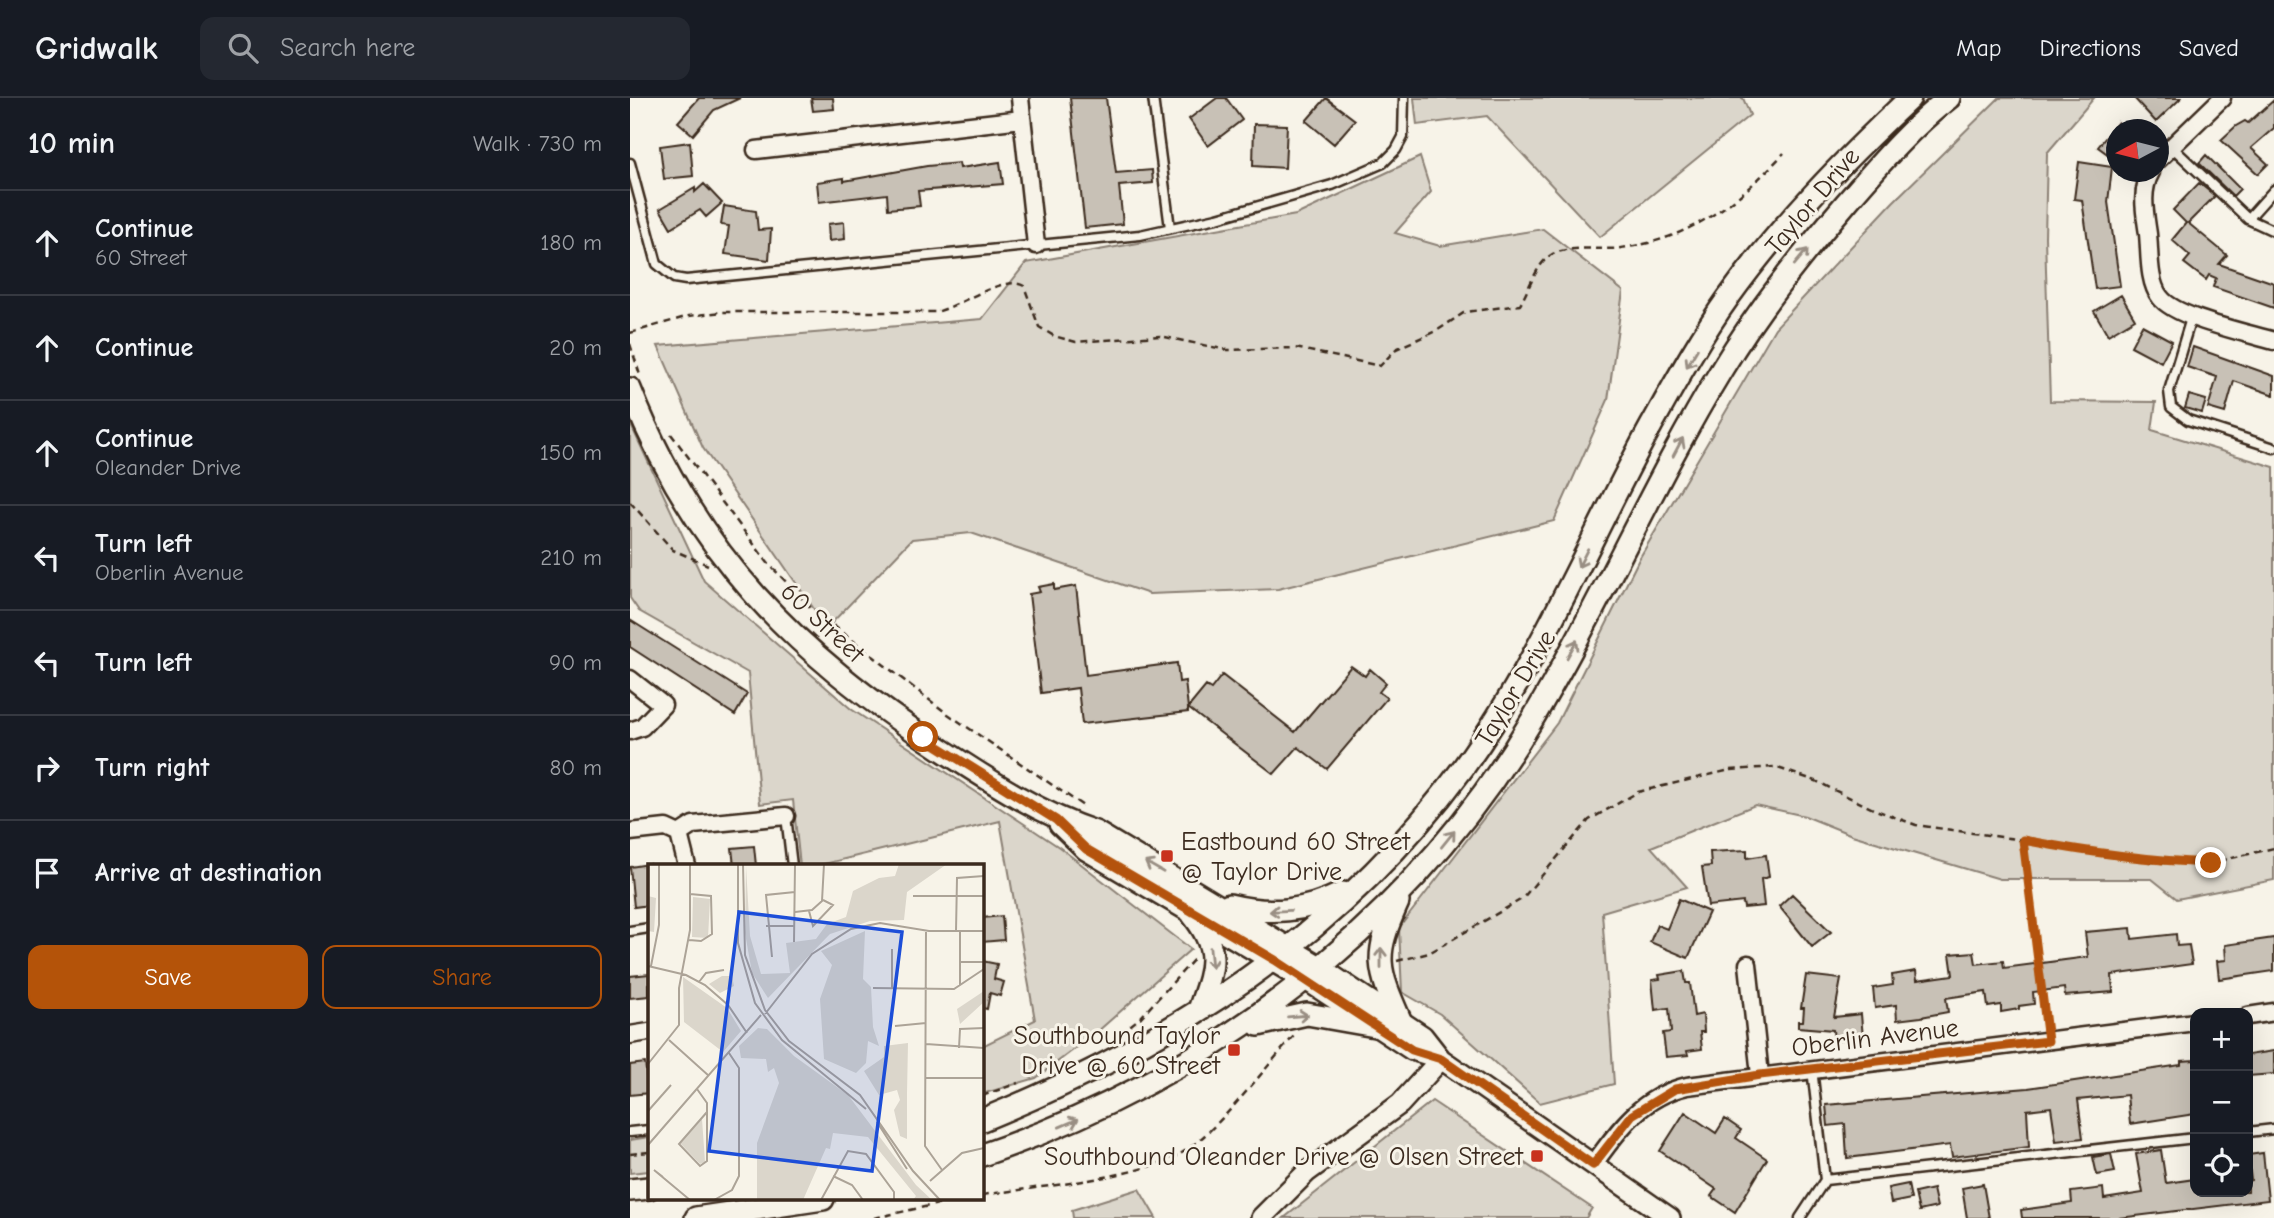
<!DOCTYPE html>
<meta charset="utf-8">
<style>
body{margin:0;font-family:"Comic Neue",sans-serif;background:#242831;color:#f1f3f6}
.controls{position:absolute;right:21px;bottom:21px;display:grid;overflow:hidden;border-radius:14px;box-shadow:0 7px 28px #0002}
.controls button{width:63px;height:63px;display:grid;place-items:center;padding:0;border:0;border-bottom:2px solid #363941;background:#171b24;color:#f1f3f6;font:35px sans-serif}
.compass{position:absolute;left:1476px;top:21px;width:63px;height:63px;border-radius:50%;background:#171b24;box-shadow:0 7px 28px #0002;rotate:263deg}
.stop{position:absolute;width:21px;height:21px;margin:-16px;border:5px solid #b45309;border-radius:50%;background:#fff}
.stop.end{background:#b45309;border-color:#fff;box-shadow:0 2px 7px #0008}
.list{margin:0;padding:0;list-style:none}
h2{display:flex;justify-content:space-between;align-items:center;height:91px;margin:0;padding:0 28px;font-size:30px}
h2 small{font-size:23px;font-weight:400;color:#9ea1a6}
.list li{display:grid;grid-template-columns:46px 1fr auto;gap:21px;align-items:center;box-sizing:border-box;height:105px;padding:0 28px;border-top:2px solid #363941}
.list b{display:block;font-size:26px;white-space:nowrap}
.list p{margin:0;font-size:23px;white-space:nowrap;color:#9ea1a6}
.list em{font-size:23px;font-style:normal;color:#9ea1a6}
.actions{display:flex;gap:14px;padding:21px 28px}
.actions a{flex:1;padding:16px 0;border:2px solid #b45309;border-radius:14px;text-align:center;font-size:24px;color:#b45309}
.actions .main{background:#b45309;color:#fff}
.icon{flex:none;width:38px;height:38px;fill:none;stroke:currentColor;stroke-width:2;stroke-linecap:round;stroke-linejoin:round}
.map{position:relative;flex:none;width:1644px;height:1120px;overflow:hidden}
header{display:flex;align-items:center;gap:42px;box-sizing:border-box;height:98px;padding:0 35px;background:#171b24;border-bottom:2px solid #363941}
header strong{font-size:33px}
nav{display:flex;gap:38px;margin-inline-start:auto;font-size:24px}
.search{width:490px;height:63px;background:#242831;display:flex;align-items:center;gap:18px;box-sizing:border-box;padding:0 24px;border-radius:14px;color:#9ea1a6;font-size:26px}
main{display:flex}
aside{flex:1;background:#171b24}
.map>svg:first-child{display:block}
.green{fill:#dbd6cb;stroke:#8b8074;stroke-width:2}
.building{fill:#c8c1b6;stroke:#3b2a1e;stroke-width:2}
.lines{fill:none;stroke-linecap:round;stroke-linejoin:round}
.service-casing{stroke:#3b2a1e;stroke-width:13}
.minor-casing{stroke:#3b2a1e;stroke-width:21}
.tertiary-casing{stroke:#3b2a1e;stroke-width:24}
.secondary-casing{stroke:#3b2a1e;stroke-width:26}
.path{stroke:#3b2a1e;stroke-width:2.5;stroke-dasharray:7 5;stroke-linecap:butt}
.service{stroke:#f7f3e8;stroke-width:8}
.minor{stroke:#f7f3e8;stroke-width:16}
.tertiary{stroke:#f7f3e8;stroke-width:19}
.secondary{stroke:#f7f3e8;stroke-width:21}
.oneway{stroke:#998e83}
.route{stroke:#b45309;stroke-width:9}
.poi-dot{fill:#c8321e;stroke:#f7f3e8;stroke-width:2.5}
.labels{text-anchor:middle;stroke-width:6;stroke-linejoin:round;paint-order:stroke}
.street-label{font-size:26px;fill:#3b2a1e;stroke:#f7f3e8}
.poi-label{font-size:26px;fill:#3b2a1e;stroke:#f7f3e8;text-anchor:end}
.inset-road{fill:none;stroke:#aca397;stroke-width:2}
.view{fill:#1d4ed8;fill-opacity:0.15;stroke:#1d4ed8;stroke-width:3.5}
.inset-edge{fill:none;stroke:#3b2a1e;stroke-width:3.5}
</style>
<header>
<strong>Gridwalk</strong>
<div class="search"><svg class="icon" aria-label="search" viewBox="0 0 24 24"><circle cx="10" cy="10" r="6"/><path d="M15 15l6 6"/></svg>Search here</div>
<nav><a>Map</a><a>Directions</a><a>Saved</a></nav>
</header>
<main>
<aside>
<h2>10 min<small>Walk · 730 m</small></h2>
<ul class="list">
<li><svg class="icon" aria-label="ahead" viewBox="0 0 24 24"><path d="M12 20V5M6 11l6-6 6 6"/></svg><div><b>Continue</b><p>60 Street</p></div><em>180 m</em></li>
<li><svg class="icon" aria-label="ahead" viewBox="0 0 24 24"><path d="M12 20V5M6 11l6-6 6 6"/></svg><div><b>Continue</b></div><em>20 m</em></li>
<li><svg class="icon" aria-label="ahead" viewBox="0 0 24 24"><path d="M12 20V5M6 11l6-6 6 6"/></svg><div><b>Continue</b><p>Oleander Drive</p></div><em>150 m</em></li>
<li><svg class="icon" aria-label="left" viewBox="0 0 24 24"><path d="M17 20v-9H6M10 6l-5 5 5 5"/></svg><div><b>Turn left</b><p>Oberlin Avenue</p></div><em>210 m</em></li>
<li><svg class="icon" aria-label="left" viewBox="0 0 24 24"><path d="M17 20v-9H6M10 6l-5 5 5 5"/></svg><div><b>Turn left</b></div><em>90 m</em></li>
<li><svg class="icon" aria-label="right" viewBox="0 0 24 24"><path d="M7 20v-9h11M14 6l5 5-5 5"/></svg><div><b>Turn right</b></div><em>80 m</em></li>
<li><svg class="icon" aria-label="arrive" viewBox="0 0 24 24"><path d="M6 21V4h12l-3 4 3 4H6"/></svg><div><b>Arrive at destination</b></div></li>
</ul>
<div class="actions"><a class="main">Save</a><a>Share</a></div>
</aside>
<div class="map">
<svg width="1644" height="1120" viewBox="0 0 1644 1120">
<rect width="100%" height="100%" fill="#f7f3e8"/>
<filter id="ink" filterUnits="userSpaceOnUse"><feTurbulence type="fractalNoise" baseFrequency=".0143" numOctaves="2"/><feDisplacementMap in="SourceGraphic" scale="14" xChannelSelector="R" yChannelSelector="G"/><feConvolveMatrix kernelMatrix="1 2 1 2 8 2 1 2 1" color-interpolation-filters="sRGB"/></filter>
<g filter="url(#ink)">
<path class="green" d="M784,0h329l7,17 -150,122 -113,-121 -70,9z
M1369,0h95l-47,55 -2,84 5,164 106,1 -4,28 122,37v413l-97,19 -25,-20h-152l-148,-44 -47,-19 -50,-11 -104,42 36,40 -85,25 12,172 -74,19 -100,-89 -38,-22 -3,-64 158,-205 82,-164 136,-231 118,-126z
M790,59l11,35 -36,41 45,13 103,-17 80,62 -15,109 -54,121 -276,68 -129,5 -178,-61 -59,6 -85,89 -124,-180 -45,-102 324,-27 44,-56 270,-48z
M0,325l74,158 147,128 208,138 132,102 -94,83 -61,46 -54,16v-48l53,-26 -35,-199 -184,45h-16l-7,-66 -33,4 -12,-131 -109,-62 -9,-13z
M802,1003l160,107 -6,10h-302z
M19,1039v34l-19,2v-33z
M509,1091l17,29h-83l-1,-8z"/>
<path class="building" d="M69,0h41l-26,12 -21,25 -15,-13z
M181,0h22l1,11 -21,2z
M440,0h36l10,75 36,-3 1,13 -34,3 4,38 -38,4z
M587,0h9l16,22 -34,26 -19,-27z
M696,0l29,22 -21,24 -28,-23z
M1504,0h47l-25,24z
M1644,2v28l-23,20 17,16 -10,10 -37,-34 15,-14 9,-5 3,2z
M1487,25v38l-19,-14z
M624,26l33,1 -2,43 -32,-2z
M60,44l3,34 -29,3 -4,-33z
M1576,57l34,34 -7,7 -34,-33z
M370,64l3,22 -85,7 2,15 -32,3 -1,-15 -68,8 -2,-20 27,-4v3l83,-15 32,-3 1,5z
M1449,64l33,5 -4,35 12,84 -25,3 -13,-89 -8,-1z
M1569,85l16,13 -27,27 39,32 -8,9 55,19v25l-61,-21 3,-9 -7,-3 -3,5 -22,-17 6,-7 -18,-16 14,-17 -13,-13z
M74,86l18,19 -16,14 -6,-7 -29,18 -11,-19 35,-21v4z
M94,108l32,5 2,19 13,-1 -2,31 -44,-6 4,-28 -8,-1z
M214,124l1,17 -16,2 -1,-17z
M1491,197l14,24 -27,16 -14,-24z
M1512,227l30,16 -11,21 -30,-16z
M1563,249l81,29v19l-40,-14 -9,32 -17,-5 9,-31 -30,-10z
M1559,297l17,5 -4,13 -17,-5z
M424,486v6l22,-4 10,89 91,-12 2,19 6,-1 3,27 18,-22 5,3 11,-14 73,57 56,-66 14,10 5,-7 16,14 -7,9 8,6 -60,71 -29,-22 -24,27 -86,-66v4l-106,12 -4,-36 -37,5 -12,-99 11,-2 -2,-5z
M0,522l117,74 -12,21 -105,-68z
M124,748l2,20h-22l-2,-18z
M1117,752v8l19,-3 3,22 -8,2 3,27 -20,2 -1,-6 -35,4 -6,-39 9,-1 -1,-14z
M19,766v41l-15,2 -4,-40z
M1162,796l39,38 -19,15 -33,-41z
M1049,801l30,13 -21,46 -38,-16 7,-17 10,4z
M372,818l2,24 -22,2v-24z
M1501,830l1,11 44,-5 1,12 12,-1 3,19 -80,11 1,17 -48,4 -1,-8 -31,4 1,12 -15,2v3l-18,3v-7l-13,2 -2,-15 -40,6 2,14 -27,5 -24,3 -1,-15 -21,3 -2,-20 20,-3 -1,-10 24,-4 1,9 36,-5 -3,-21 24,-2 2,12 27,-3 1,7 84,-11 -3,-25z
M1644,840v33l-55,8 -2,-18 9,-1 -1,-15z
M352,863l15,3 -3,15 10,3 -4,14 -10,-3 -3,16 -5,-1z
M1054,873l2,12h4l4,33 9,-2 1,18h-4l2,17 -15,2 1,4 -22,2 -3,-24 8,-1 -2,-24 -14,2 -3,-30 8,-1 -1,-4z
M19,876v22l-19,2v-22z
M1176,877l35,4 -7,38 27,-3 2,24 -29,3 -1,-11 -35,-3v-6h5l1,-13h-3z
M1644,953v23l-26,2v-21z
M1565,962v54l-65,10 -3,-29 -49,5 5,38 -27,3 -5,-34 -24,3 2,37 -77,10 -2,-12 -103,13 -2,-34 -17,2 -2,-21 202,-17 153,-23v-4z
M15,965l4,30 -19,2v-30z
M1055,1014l31,21 9,-14 16,11 -5,8 31,21 -32,53 -24,-16 5,-7 -56,-38z
M1531,1052l5,33 29,-4v13h53v-11l3,-1 -3,-25 15,-2 5,47 -149,18h-97l-1,-8 51,-7 -1,-11 32,-4 1,11 39,-6 -7,-39z
M1481,1056l4,18 -18,3 -4,-18z
M1278,1086l3,15 -20,4 -3,-15z
M1353,1086l6,34h-22l-5,-30z
M1303,1091l4,18 -18,4 -4,-18z"/>
<g class="lines">
<g class="service-casing">
<path id="service" d="M523,0l17,130
M1541,48l77,73 26,12
M0,65l27,101 17,14 12,2 454,-45 77,-17 115,-33 51,-22 13,-13 7,-13 1,-39
M1618,121l26,-29
M1562,217l-23,76 2,16 17,13 86,28
M156,718l6,50
M0,833l19,-3
M0,1034l19,-2
M1618,1034l26,-3
M1195,1082l370,-42
M1170,1120l25,-38 -13,-111"/>
</g>
<g class="minor-casing">
<path id="minor" d="M390,0l16,147
M126,52l266,-31
M1528,62l64,-62
M1521,74c-11,19 -6,41 -3,62 2,19 0,48 12,63 15,21 88,36 114,44
M0,581l33,26 -21,22 -12,4
M0,734l36,-4 13,6
M49,736l14,-9 93,-9
M49,736l8,32
M1118,866l12,111
M1618,918l26,-4
M0,937l19,-3
M963,1067c26,-36 48,-68 94,-79l508,-64"/>
</g>
<g class="tertiary-casing">
<path id="tertiary" d="M691,870l102,68 18,23 229,159
M676,882l106,70 29,9
M631,1120l46,-46 93,-68 41,-45"/>
</g>
<g class="secondary-casing">
<path id="secondary" d="M0,291c66,167 165,263 311,360 49,32 99,65 154,83l226,136
M430,726l26,25 220,131
M768,804c-25,55 -21,65 3,120
M599,807c41,10 76,7 114,-12
M562,816c30,37 21,55 7,96
M628,927l49,-11 68,12
M352,1022c191,-78 357,-183 481,-352 76,-105 126,-229 188,-342 24,-43 49,-89 77,-128 52,-73 117,-139 182,-200
M352,1057c227,-77 426,-227 550,-435 68,-114 121,-238 190,-351 36,-60 79,-113 124,-166 32,-37 64,-75 103,-105
M0,1092l19,-2
M66,1120l127,-19"/>
</g>
<path class="path" d="M0,235l59,-17 33,-4h214c25,-6 67,-38 88,-26l15,41 15,9 22,6 84,-6 67,14 68,-2 85,18 16,-17 42,-19 27,-18 55,-7c8,-14 17,-42 31,-50 20,-11 48,-4 70,-7 68,-8 118,-46 163,-95
M0,246l10,31
M41,336l97,129 43,45 134,104 141,96
M0,404l43,48 35,15
M1393,742l23,187
M767,863l32,-8 93,-54 67,-79 49,-28 92,-22 45,-3 41,14 57,28 43,16 107,15 73,14 62,8 53,1 63,-15
M491,935l20,-16 54,-59
M352,998l36,-13
M0,1056l19,-2
M352,1097c52,-8 166,-17 206,-46 36,-26 75,-79 106,-113
M244,1120l87,-19"/>
<use href="#service" class="service"/>
<use href="#minor" class="minor"/>
<use href="#tertiary" class="tertiary"/>
<use href="#secondary" class="secondary"/>
</g>
<defs><path id="oneway-shaft" d="M-6 0H5M1.5-3L5.5 0L1.5 3" fill="none" stroke-width="1.6" stroke-linecap="round" stroke-linejoin="round" transform="scale(1.75)"/></defs>
<g class="oneway">
<use href="#oneway-shaft" transform="translate(1171 159) rotate(-50)"/>
<use href="#oneway-shaft" transform="translate(1062 260) rotate(121)"/>
<use href="#oneway-shaft" transform="translate(1048 349) rotate(-62)"/>
<use href="#oneway-shaft" transform="translate(953 460) rotate(117)"/>
<use href="#oneway-shaft" transform="translate(942 551) rotate(-61)"/>
<use href="#oneway-shaft" transform="translate(818 741) rotate(-51)"/>
<use href="#oneway-shaft" transform="translate(524 769) rotate(-150)"/>
<use href="#oneway-shaft" transform="translate(650 813) rotate(177)"/>
<use href="#oneway-shaft" transform="translate(581 860) rotate(84)"/>
<use href="#oneway-shaft" transform="translate(751 860) rotate(-90)"/>
<use href="#oneway-shaft" transform="translate(668 918) rotate(-5)"/>
<use href="#oneway-shaft" transform="translate(439 1025) rotate(-23)"/>
</g>
</g>
<g class="lines" filter="url(#ink)">
<path class="route" d="M293,639l133,83 30,29 189,111 137,90 29,9 152,106 39,-50 43,-26 85,-14 288,-34 -25,-201c63,12 124,21 188,23"/>
</g>
<g class="poi-dot">
<rect x="530" y="751" width="14" height="14" rx="3.5"/>
<rect x="597" y="945" width="14" height="14" rx="3.5"/>
<rect x="900" y="1051" width="14" height="14" rx="3.5"/>
</g>
<g class="labels">
<g class="street-label">
<text transform="translate(1182 103) rotate(-50)" y="9">Taylor Drive</text>
<text transform="translate(193 524) rotate(43)" y="9">60 Street</text>
<text transform="translate(885 590) rotate(-59)" y="9">Taylor Drive</text>
<text transform="translate(1245 939) rotate(-7)" y="9">Oberlin Avenue</text>
</g>
<g class="poi-label">
<text x="551" y="752" text-anchor="start">Eastbound 60 Street<tspan x="551" dy="30">@ Taylor Drive</tspan></text>
<text x="590" y="946">Southbound Taylor<tspan x="590" dy="30">Drive @ 60 Street</tspan></text>
<text x="893" y="1067">Southbound Oleander Drive @ Olsen Street</text>
</g>
</g>
<g transform="translate(18 766)">
<rect width="336" height="336" fill="#f7f3e8"/>
<path d="M251,0h48l-40,28 -3,28 -34,1 -40,13 -62,64 -16,-25 -7,-40 1,-67 4,70 11,38 29,-1 -4,-30 30,-4 11,-15 19,-7 7,-26 26,-13 16,-2zM0,32l8,2 -2,34 -6,-1zM45,33l17,2 -2,39 -16,-1zM217,67l-2,48 8,8 2,40 6,19 -11,-5 -2,22 -10,10 -32,-14 -4,-60 12,-34 -11,-14zM74,112h10l2,10 -14,7 -11,-9zM35,113l44,31 14,23 -18,21 -39,-30zM336,127v11l-24,22 -3,-15zM110,164l9,1 27,27 54,39 68,90 16,15h-19l3,-4 -48,-59 -35,-4 -3,16 -4,-1 -23,52h-46v-57l22,-60 -5,-15 -6,4 -2,-13 -25,-1 -2,-12zM260,179l-1,50v46l-7,-3 -6,-26 6,-10 -3,-10 -18,5 -15,-24 20,-14v-11zM54,255l3,43 -5,2 -20,-21z" fill="#dbd6cb"/>
<path class="inset-road" d="M90,0v79l17,60 27,37 84,69M95,0l2,91 20,55 24,31 71,54 53,76 27,29M265,32h71M161,47l4,15 20,-21 -10,-5M147,48l17,-2 10,-9 2,-37M118,62h28M278,66l-1,216 17,24M308,67l1,-53 27,-2M312,67v54M41,76l12,1 11,-7 -1,-38 -21,-2M146,78l1,-78M124,93l-6,-62 29,-3M312,98h24M0,102l38,9 19,10 23,20 19,28M3,102l8,-41v-61M51,118l7,-9 18,-3M225,124l81,1 30,-20M244,125v-40M117,150l47,-60 39,-25 29,-6 49,8h55M247,162l31,-3M21,176l40,36M278,180l58,4M311,184l1,-19 24,-1M0,200l31,-39v-37l11,-58v-66M278,214h58M49,225l10,14v58l-7,5 -21,-22 28,-32M0,247l23,-26 -8,9M229,258l30,47M0,281l113,-130M185,312l19,9 11,15M15,313l-9,-7 36,30M282,317l32,-28 22,-5M66,336l18,-10 7,-14v-108l-10,-15M173,336l27,-49 18,3 28,38v8"/>
<path class="view" d="M91,48l163,20 -30,239 -163,-20z"/>
<rect width="336" height="336" class="inset-edge"/>
</g>
</svg>
<div class="controls">
<button>+</button>
<button>−</button>
<button><svg class="icon" aria-label="locate" viewBox="0 0 24 24"><circle cx="12" cy="12" r="6"/><path d="M12 2v4M12 18v4M2 12h4M18 12h4"/></svg></button>
</div>
<svg class="compass" viewBox="-18 -18 36 36"><path d="M0-13l5 13h-10z" fill="#e53935"/><path d="M0 13l5-13h-10z" fill="#9ea1a6"/></svg>
<div class="stop" style="left:293px;top:639px"></div>
<div class="stop end" style="left:1581px;top:765px"></div>
</div>
</main>
